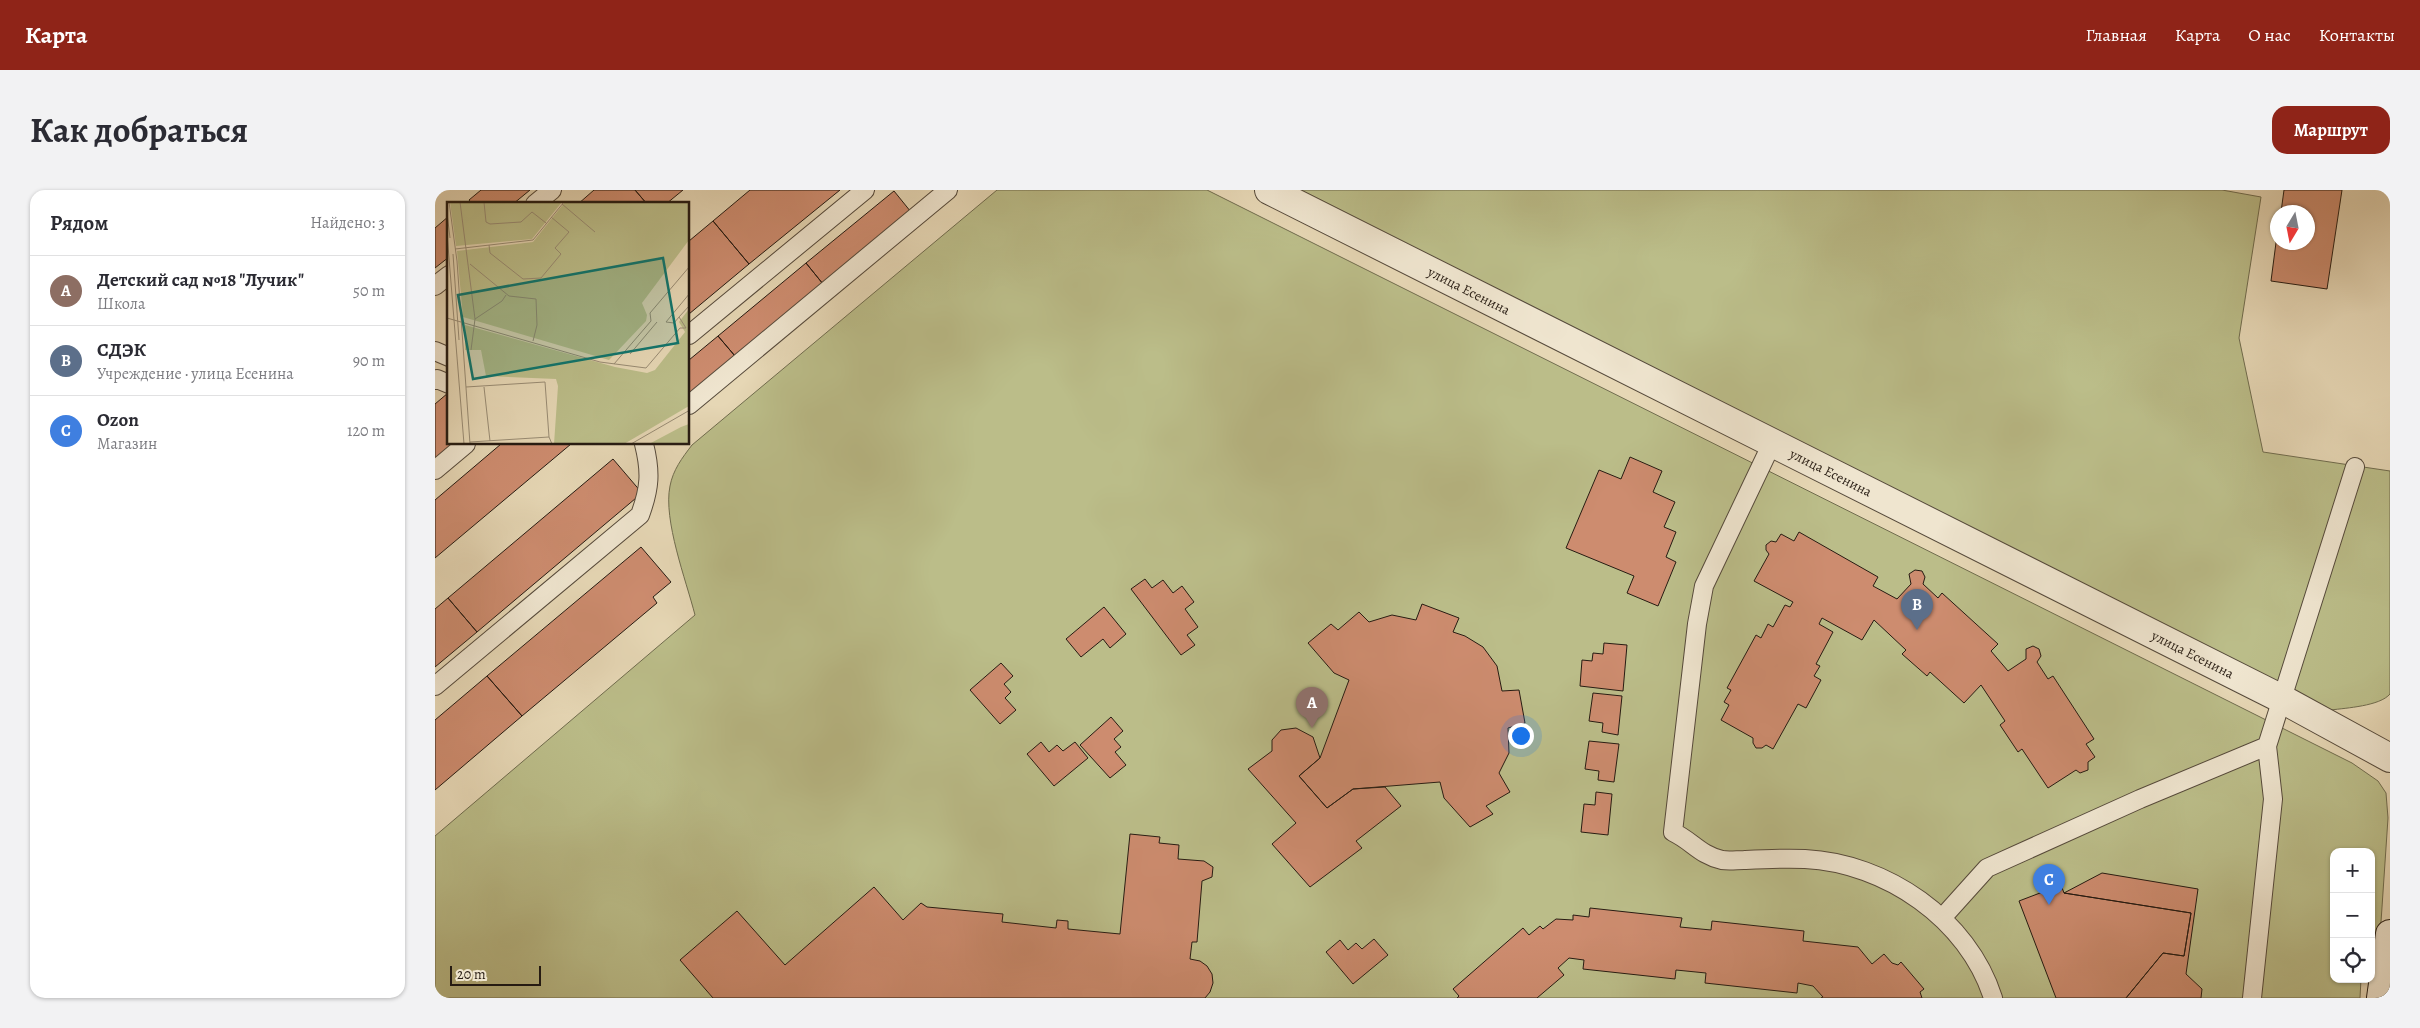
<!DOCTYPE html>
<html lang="ru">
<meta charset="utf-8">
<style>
body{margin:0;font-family:Alegreya,serif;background:#f2f2f3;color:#2b2b33}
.controls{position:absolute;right:15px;bottom:15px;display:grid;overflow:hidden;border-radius:10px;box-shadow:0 1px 4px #0004}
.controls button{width:45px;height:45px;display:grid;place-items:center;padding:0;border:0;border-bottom:1px solid #e1e1e2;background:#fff;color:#2b2b33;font:25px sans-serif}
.compass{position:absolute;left:1835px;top:15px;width:45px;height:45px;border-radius:50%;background:#fff;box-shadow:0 1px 4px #0004;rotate:190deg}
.scale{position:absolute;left:15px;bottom:12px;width:91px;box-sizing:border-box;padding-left:5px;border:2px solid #261b12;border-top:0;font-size:14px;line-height:18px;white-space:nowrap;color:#261b12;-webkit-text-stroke:4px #efe5cf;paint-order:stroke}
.you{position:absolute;left:1085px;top:545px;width:18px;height:18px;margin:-12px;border:4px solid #fff;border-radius:50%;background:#1a73e8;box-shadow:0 0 0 8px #1a73e833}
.badge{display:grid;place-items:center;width:32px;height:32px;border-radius:50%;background:#8f2418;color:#fff;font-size:16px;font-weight:700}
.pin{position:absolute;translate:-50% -41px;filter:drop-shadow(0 1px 2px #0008)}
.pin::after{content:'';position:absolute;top:26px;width:18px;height:15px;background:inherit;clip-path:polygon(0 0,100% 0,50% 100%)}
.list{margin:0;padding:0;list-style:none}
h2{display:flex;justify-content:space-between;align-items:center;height:65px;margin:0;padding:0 20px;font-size:21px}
h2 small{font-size:16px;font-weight:400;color:#7c7c81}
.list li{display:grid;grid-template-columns:32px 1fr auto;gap:15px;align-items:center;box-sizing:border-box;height:70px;padding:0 20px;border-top:1px solid #e1e1e2}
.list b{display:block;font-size:19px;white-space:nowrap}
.list p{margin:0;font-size:16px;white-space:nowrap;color:#7c7c81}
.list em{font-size:16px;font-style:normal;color:#7c7c81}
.icon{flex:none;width:28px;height:28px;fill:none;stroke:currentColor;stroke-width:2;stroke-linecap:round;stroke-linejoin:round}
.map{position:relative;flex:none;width:1955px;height:808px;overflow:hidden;border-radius:15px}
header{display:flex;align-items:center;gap:30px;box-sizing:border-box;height:70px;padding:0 25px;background:#8f2418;color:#fff}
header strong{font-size:24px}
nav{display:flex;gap:28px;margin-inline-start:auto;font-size:18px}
.intro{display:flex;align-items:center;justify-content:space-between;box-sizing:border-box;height:120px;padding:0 30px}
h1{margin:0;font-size:35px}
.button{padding:12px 22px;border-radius:15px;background:#8f2418;color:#fff;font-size:18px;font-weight:700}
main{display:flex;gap:30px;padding:0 30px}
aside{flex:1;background:#fff;border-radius:15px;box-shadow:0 1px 4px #0004}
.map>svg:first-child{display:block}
.green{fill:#bbbd89;stroke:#706c4e}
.building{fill:#cd8c6f;stroke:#261b12}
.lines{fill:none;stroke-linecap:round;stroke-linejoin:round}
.service-casing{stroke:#564a3b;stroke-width:20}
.minor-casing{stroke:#564a3b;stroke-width:30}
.secondary-casing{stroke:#261b12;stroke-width:30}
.service{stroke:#efe5cf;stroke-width:18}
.minor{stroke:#efe5cf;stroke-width:28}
.secondary{stroke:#efe5cf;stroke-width:28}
.labels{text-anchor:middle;stroke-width:5;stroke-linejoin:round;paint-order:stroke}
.street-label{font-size:14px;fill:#261b12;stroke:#efe5cf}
.inset-road{fill:none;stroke:#998c74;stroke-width:1}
.view{fill:#0f766e;fill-opacity:0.15;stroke:#0f766e;stroke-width:2.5}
.inset-edge{fill:none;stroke:#261b12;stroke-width:2.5}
</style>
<header>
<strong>Карта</strong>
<nav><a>Главная</a><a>Карта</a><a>О нас</a><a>Контакты</a></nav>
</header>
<div class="intro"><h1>Как добраться</h1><a class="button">Маршрут</a></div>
<main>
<aside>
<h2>Рядом<small>Найдено: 3</small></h2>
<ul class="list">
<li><span class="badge" style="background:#8d6e63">A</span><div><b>Детский сад №18 &quot;Лучик&quot;</b><p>Школа</p></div><em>50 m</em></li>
<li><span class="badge" style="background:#5c6f8a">B</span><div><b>СДЭК</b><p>Учреждение · улица Есенина</p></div><em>90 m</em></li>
<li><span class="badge" style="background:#3f7fe0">C</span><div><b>Ozon</b><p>Магазин</p></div><em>120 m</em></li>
</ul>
</aside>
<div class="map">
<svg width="1955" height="808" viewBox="0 0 1955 808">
<rect width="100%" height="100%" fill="#e6d7b5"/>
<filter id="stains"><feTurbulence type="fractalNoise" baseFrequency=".004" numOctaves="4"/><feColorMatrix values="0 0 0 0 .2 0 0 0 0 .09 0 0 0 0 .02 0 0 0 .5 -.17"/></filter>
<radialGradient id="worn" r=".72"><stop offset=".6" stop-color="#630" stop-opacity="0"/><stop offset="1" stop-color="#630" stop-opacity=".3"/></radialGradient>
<path class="green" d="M562,0h210l1145,573 26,18 8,12 2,25 -7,104 -10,23v-93h-37v127h27l-1,19h-1925v-162l260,-221c-9,-35 -32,-95 -25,-129 3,-16 12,-28 22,-41z
M863,0h924l39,7 -22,141 24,114 127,19v223c-10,12 -44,14 -59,16z"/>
<path class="building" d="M46,0h49l-17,14h-41l-3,-4z
M159,0h41l12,14h-69z
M200,0h48l-17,14h-19z
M315,0h90l-91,74 -36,-43z
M1849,0h58l-15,99 -56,-8 6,-46v7h30v-30h-26z
M459,1l17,21 -88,72 -17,-21z
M14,26v41l-14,11v-40z
M278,31l36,43 -60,50v-73z
M371,73l17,21 -88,72 -17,-20z
M283,146l17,20 -46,38v-34z
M13,203l1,51h4l-18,15v-55z
M66,254h70l-136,114v-58z
M1195,267l32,14 -9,21 22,10 -11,25 12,5 -10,25 10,5 -18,44 -31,-13 7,-17 -68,-28 33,-78 22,9z
M178,269l29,34 -165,139 -29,-34z
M1364,342l79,45 -5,9 24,13 14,-15 -2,-10 6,-4 7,1 3,6 -2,7 15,14 4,-5 56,51 -7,7 17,20 18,-12v-10l7,-3 6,3 2,7 -4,6 11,17 5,-3 41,63 -8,5 9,13 -7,5v8l-8,3 -4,-3 -28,18 -26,-39 -4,3 -18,-27 5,-4 -24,-36 -17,18 -34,-31 -3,4 -25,-22 4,-4 -32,-30 -12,20 -40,-22 -3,6 14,8 -17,32 4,2 -6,10 7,4 -15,28 -8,-4 -25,45 -7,-4 -4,3h-6l-3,-5v-5l-32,-18 8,-15 -5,-3 7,-12 -4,-2 29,-53 5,3 7,-14 5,3 12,-22 5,2 3,-5 -39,-21 15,-27 -3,-4v-5l5,-4 5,1 5,-8 13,7z
M206,357l30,35 -18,15 4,6 -135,113 -35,-40z
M710,389l7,9 11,-8 10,13 9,-7 12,16 -9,7 13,18 -11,8 8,10 -14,10 -50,-66z
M13,408l29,34 -42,35v-58z
M987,414l37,14 -6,14 12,4 18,11 14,19 5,25 17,-1 6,33 -17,5 1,25 -10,20 11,19 -24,14 7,8 -23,13 -26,-29 -4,-16 -87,7 -26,19 -28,-32 21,-18 29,-78 -15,-7 -26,-30 23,-19 7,6 21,-18 10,10 23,-7 24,5z
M669,417l22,27 -16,14 -7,-9 -22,18 -15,-18z
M1169,453l23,2 -4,46 -43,-5 2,-26 10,1 1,-8 10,1z
M566,473l12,13 -9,8 7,8 -6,6 11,12 -16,14 -30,-34z
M52,486l35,40 -87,74v-70z
M1158,503l29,3 -4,39 -16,-3 1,-9 -14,-2z
M676,527l12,14 -9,8 7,8 -6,5 11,13 -16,13 -30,-33z
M861,538l17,9 7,21 -21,18 28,32 26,-19 32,-2 16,19 -45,35 6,7 -52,39 -38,-43 24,-21 -48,-54 24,-18v-11l9,-10z
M1154,551l30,3 -5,38 -16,-2 1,-9 -14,-2z
M606,552l8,10 8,-7 6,6 12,-9 13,16 -34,28 -27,-32z
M1161,602l16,2 -4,41 -27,-3 3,-28 11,1z
M695,644l30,3 -1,6 20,2 -1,14 26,2 9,6 -1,10 -10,4 -5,61h-5l-2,17 10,2 7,5 5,8 1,9 -3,9 -5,6h-492l-33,-38 57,-49 48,54 89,-78 29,33 18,-17 6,4 76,7 -1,8 54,6 1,-8 11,1v8l52,5z
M1667,683l96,16 -12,85 16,15 -1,9h-75l37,-45 21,3 7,-43 -127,-20z
M1626,695l3,8 127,20 -7,43 -21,-3 -37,45h-70l-37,-97z
M1155,718l92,10 -2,9 31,3 1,-9 92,10 -1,10 55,6 14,17 12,-10 8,9 6,2 3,-3 23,27 -4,3 2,6h-101l2,-1 -10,-11 -15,-3 -1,10 -92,-10 1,-10 -30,-3 -1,9 -92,-10 1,-9 -15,-2 -11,10 6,7 -27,23h-80l2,-2 -6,-7 70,-61 6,7 11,-9 3,3 13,-10 17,1v-5l16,2z
M939,749l14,16 -35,29 -27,-32 14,-12 8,10 8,-7 6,6z"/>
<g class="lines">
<g class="service-casing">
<path id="service" d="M100,14l17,-14
M0,96l14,-11
M254,145l176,-145
M0,161l14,6
M0,190l2,-1 12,5
M254,215l259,-215
M1337,253l-68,143 -7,38 -24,208c19,9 27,23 49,28 7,1 15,0 22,0 21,-1 41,-2 61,-1 81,4 163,60 188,139
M0,280l31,-26
M0,496l205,-171c10,-27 11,-43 4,-71
M1507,728l45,-50 153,-69 127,-53
M1817,808l21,-199 -6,-53 88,-279"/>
</g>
<g class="minor-casing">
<g id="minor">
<path id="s1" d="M834,0l1013,509 108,59"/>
</g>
</g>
<g class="secondary-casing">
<path id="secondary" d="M1946,808l9,-64"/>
</g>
<use href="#service" class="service"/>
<use href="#minor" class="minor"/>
<use href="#secondary" class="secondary"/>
</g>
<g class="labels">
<g class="street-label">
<text dy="5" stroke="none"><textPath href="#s1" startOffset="224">улица Есенина</textPath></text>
<text dy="5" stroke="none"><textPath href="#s1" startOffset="629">улица Есенина</textPath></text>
<text dy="5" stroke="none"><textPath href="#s1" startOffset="1034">улица Есенина</textPath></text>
</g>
</g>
<g transform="translate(12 12)">
<rect width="242" height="242" fill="#e6d7b5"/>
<path d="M3,0h112l-30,37 -76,7zM118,0h124v38l-47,63 5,12 -1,6 -37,39 -146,-43 -6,-66 76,-9zM242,107v97l-65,38h-70l4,-58 -2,-7 -70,-3 -5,-26h-16v-25l150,42 32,6 8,-3 30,-38 -6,-10zM242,222v20h-40l32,-17z" fill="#bbbd89"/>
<path class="inset-road" d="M2,0l8,59 13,183M13,0l15,117 -4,31M37,0l2,20 4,2 31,-2 11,-10 14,11M115,2l33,28M0,11l3,25M0,31l17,211M42,43l1,8 33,26 18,-1 20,-24 -6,-6 14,-16 -18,-15M8,47l78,-9 31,-38M6,52l6,86M23,62l39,32 27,3 1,26 -4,16M232,115l-5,6 -8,-1 24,-29M0,116l153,44 46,6 34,-40h6l-7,-11 11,-12M28,117l27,-18 4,-6M183,152l27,-32M167,162l37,-43 -1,-8 40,-47M0,177v28M19,185l79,-5 4,55M37,185l6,54M23,240l79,-5 3,7M184,242l59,-34"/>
<path class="view" d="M216,56l15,85 -205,36 -15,-84z"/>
<rect width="242" height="242" class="inset-edge"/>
</g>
<rect width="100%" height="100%" filter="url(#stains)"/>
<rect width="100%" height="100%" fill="url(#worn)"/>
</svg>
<div class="controls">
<button>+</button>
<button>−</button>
<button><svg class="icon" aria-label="locate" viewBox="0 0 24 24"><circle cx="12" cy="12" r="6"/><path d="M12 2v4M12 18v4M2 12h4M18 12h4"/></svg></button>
</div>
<svg class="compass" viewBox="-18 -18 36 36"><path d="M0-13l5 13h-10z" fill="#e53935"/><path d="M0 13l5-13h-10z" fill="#7c7c81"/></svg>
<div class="scale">20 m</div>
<div class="you"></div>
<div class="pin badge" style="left:877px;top:538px;background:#8d6e63">A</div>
<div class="pin badge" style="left:1482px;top:440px;background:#5c6f8a">B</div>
<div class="pin badge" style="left:1614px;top:715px;background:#3f7fe0">C</div>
</div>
</main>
